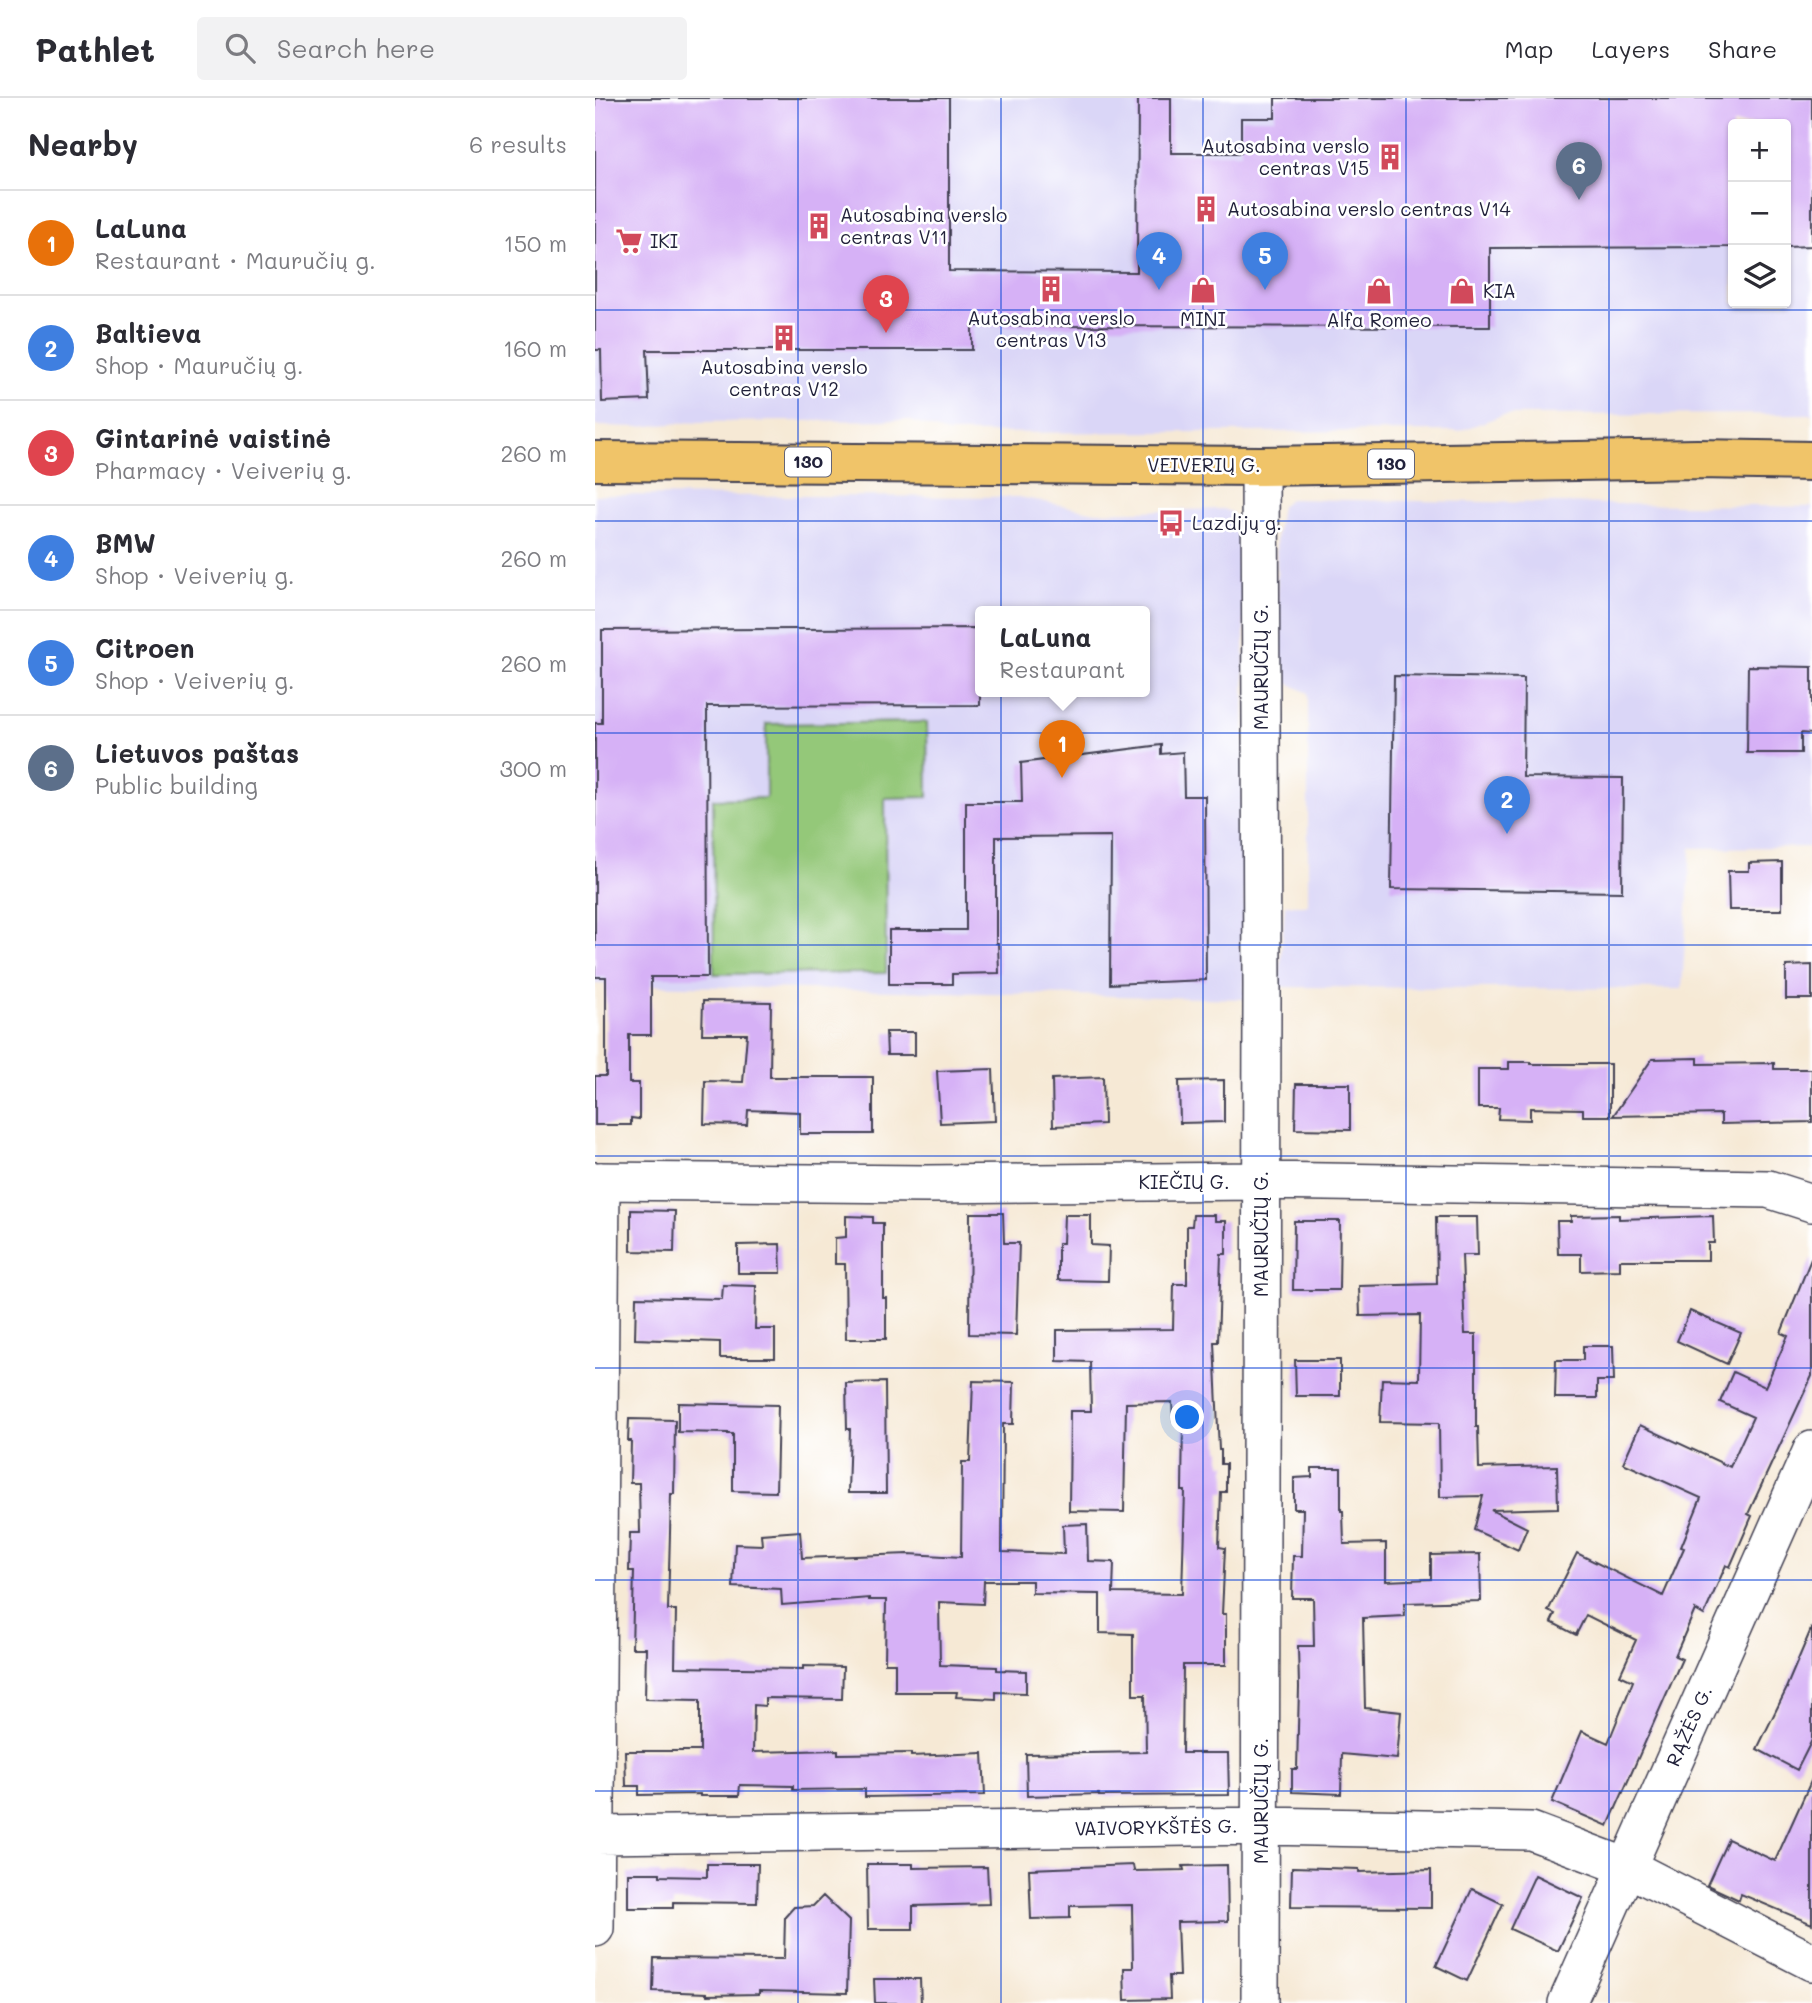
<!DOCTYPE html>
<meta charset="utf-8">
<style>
body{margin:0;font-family:Mali,sans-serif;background:#f2f2f3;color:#2b2b33}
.controls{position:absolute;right:21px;top:21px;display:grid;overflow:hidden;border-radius:7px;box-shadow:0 2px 5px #0004}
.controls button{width:63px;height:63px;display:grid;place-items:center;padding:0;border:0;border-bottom:2px solid #e1e1e2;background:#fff;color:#2b2b33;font:35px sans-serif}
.you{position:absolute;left:593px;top:1320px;width:24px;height:24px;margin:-18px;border:5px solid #fff;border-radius:50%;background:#1a73e8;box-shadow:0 0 0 10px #1a73e833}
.badge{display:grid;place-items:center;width:46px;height:46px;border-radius:50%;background:#1a73e8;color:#fff;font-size:23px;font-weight:700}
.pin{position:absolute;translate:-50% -58px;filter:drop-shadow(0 2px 4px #0008)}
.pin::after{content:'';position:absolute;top:37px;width:24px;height:21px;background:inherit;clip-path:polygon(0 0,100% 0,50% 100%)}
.popup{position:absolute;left:380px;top:508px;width:175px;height:91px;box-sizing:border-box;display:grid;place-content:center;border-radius:7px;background:#fff;filter:drop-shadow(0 2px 5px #0005);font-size:23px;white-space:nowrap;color:#7c7c81}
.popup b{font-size:26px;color:#2b2b33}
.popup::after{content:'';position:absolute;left:50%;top:100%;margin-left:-14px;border:14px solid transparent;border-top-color:#fff}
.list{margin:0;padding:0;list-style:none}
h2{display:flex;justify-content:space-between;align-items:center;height:91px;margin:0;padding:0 28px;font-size:30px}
h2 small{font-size:23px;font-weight:400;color:#7c7c81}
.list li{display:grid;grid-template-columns:46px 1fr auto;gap:21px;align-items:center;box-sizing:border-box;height:105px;padding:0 28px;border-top:2px solid #e1e1e2}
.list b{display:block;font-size:26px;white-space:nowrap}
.list p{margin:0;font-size:23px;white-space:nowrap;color:#7c7c81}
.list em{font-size:23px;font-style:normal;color:#7c7c81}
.icon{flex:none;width:38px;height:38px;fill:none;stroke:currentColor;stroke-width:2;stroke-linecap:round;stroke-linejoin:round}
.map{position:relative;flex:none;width:1217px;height:1905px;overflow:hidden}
header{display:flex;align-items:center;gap:42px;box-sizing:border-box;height:98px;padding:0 35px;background:#fff;border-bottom:2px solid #e1e1e2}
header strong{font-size:33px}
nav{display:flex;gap:38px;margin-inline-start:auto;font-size:24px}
.search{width:490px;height:63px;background:#f2f2f3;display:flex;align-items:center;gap:18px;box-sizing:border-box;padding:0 24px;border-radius:7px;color:#7c7c81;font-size:26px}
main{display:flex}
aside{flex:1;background:#fff}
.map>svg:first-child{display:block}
.built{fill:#dad6f7;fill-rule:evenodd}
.green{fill:#94c879;stroke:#5b755a;stroke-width:2}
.building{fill:#d6b1f6}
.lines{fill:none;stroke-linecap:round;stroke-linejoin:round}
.minor-casing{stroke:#424052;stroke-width:40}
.major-casing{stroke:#424052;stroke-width:42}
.minor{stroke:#fff;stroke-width:37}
.major{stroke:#f0c469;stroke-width:38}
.grid{fill:none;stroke:#1d4ed8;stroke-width:2;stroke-opacity:0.55}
.labels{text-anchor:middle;stroke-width:5;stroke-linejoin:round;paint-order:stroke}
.shield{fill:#fff;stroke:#646476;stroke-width:2}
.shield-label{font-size:18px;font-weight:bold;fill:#22223b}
.poi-label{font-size:19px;fill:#22223b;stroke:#fff;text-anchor:start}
.street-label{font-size:19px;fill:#22223b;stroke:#fff}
</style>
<header>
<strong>Pathlet</strong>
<div class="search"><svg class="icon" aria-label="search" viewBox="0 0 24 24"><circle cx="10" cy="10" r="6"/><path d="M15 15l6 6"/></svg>Search here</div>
<nav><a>Map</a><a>Layers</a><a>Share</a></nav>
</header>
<main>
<aside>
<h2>Nearby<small>6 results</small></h2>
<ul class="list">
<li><span class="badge" style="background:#e8710a">1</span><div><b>LaLuna</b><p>Restaurant · Mauručių g.</p></div><em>150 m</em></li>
<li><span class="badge" style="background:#3f7fe0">2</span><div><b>Baltieva</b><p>Shop · Mauručių g.</p></div><em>160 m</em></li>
<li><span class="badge" style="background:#e0444e">3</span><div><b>Gintarinė vaistinė</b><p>Pharmacy · Veiverių g.</p></div><em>260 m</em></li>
<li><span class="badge" style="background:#3f7fe0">4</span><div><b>BMW</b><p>Shop · Veiverių g.</p></div><em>260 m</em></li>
<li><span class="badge" style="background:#3f7fe0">5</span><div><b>Citroen</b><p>Shop · Veiverių g.</p></div><em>260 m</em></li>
<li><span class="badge" style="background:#5c6f8a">6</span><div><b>Lietuvos paštas</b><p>Public building</p></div><em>300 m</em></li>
</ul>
</aside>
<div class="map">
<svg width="1217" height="1905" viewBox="0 0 1217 1905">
<rect width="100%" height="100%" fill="#fff"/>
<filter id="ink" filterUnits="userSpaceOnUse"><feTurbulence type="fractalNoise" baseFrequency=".0143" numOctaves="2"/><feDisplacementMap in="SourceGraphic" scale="14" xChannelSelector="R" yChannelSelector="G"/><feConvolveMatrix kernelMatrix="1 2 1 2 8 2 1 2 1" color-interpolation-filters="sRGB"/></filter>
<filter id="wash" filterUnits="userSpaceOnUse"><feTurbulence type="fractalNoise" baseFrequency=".00686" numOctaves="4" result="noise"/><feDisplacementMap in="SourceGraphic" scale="28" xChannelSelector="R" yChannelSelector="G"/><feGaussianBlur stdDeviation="1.57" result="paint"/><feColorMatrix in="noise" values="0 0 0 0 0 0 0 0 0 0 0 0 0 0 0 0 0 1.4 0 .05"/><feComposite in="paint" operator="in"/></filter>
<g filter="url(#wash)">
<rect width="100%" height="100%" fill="#f6e9d5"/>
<path class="built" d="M0,0h1217v316l-309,1 -44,16 -512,2 -39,-13 -215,2 -54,5 -44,-1zM1138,26h53v179h-53z
M0,397l424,2 77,15 127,-3 8,3 10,16 3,17 1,454 -650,-15zM385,514h164v80h-164z
M694,401l523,8v340l-121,1 -9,141 -403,-2 6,-82h23v-212l-28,-14 -4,-140 5,-33z"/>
<path class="green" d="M332,624l1,75 -43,1 1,175 -172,1 -1,-175 53,-1v-74z"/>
<g id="blocks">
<path class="building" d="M0,0h354v173l188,1 1,-174h33v55h70v-35h34v-20h537v148l-26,1v-123h-53v123l-243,1v79l-518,-1v24h-325l2,50 -47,2 -1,-52h-6z
M385,530v77l-273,1 1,271h-57v58h-22v48h10v36l-8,-1v7h-36v-49h11v-99h-11v-254h7v-93z
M1153,568l64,1v67l-11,-1v20h-54z
M799,578l130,2 -1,99 100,1 -1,114 -231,-3z
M566,647v9l22,-2 1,44h21l1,184 -96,4 1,-148 -115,1v106h2l1,30 -47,1v10h-63v-54h77v-128h56l-1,-39z
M1187,764v48h-53l-1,-39h21v-8z
M1217,867v34h-26v-33z
M108,903l68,1 -1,75h103v57h-73v-22l-52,-2 -1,15 -43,-1 1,-43 38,1 4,-48h-45z
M291,934h29v23h-28z
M1103,960v6l76,-1v6h38v53l-91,2v-10l-108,2 39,-57z
M914,964h22v2h79v52h-27v-7l-53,-1v12l-32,-1 1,-11h-21v-39h31z
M398,971l2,52 -55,2 -3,-52z
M508,979l1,47 -51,2 -1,-47z
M629,982v42l-44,1 -1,-42z
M701,986h54v46l-55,-1z
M36,1112l44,1 -1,41 -43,-1z
M375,1115h33l1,30h15l-3,92 -47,-1z
M469,1117h27v30l18,1 -1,35 -50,-1v-37h5z
M598,1117h22v6h11v33h-5l-3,88h-4l5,108h2v14h5v28h-5l-2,55 6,1 -3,66h4v51h-43l-1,88h46l1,42 -130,1v-2l-72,2 -1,-42 120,-2 -1,-57h-12v-61l-33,-1v-39l-68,-1v-12h-48l-1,23 -44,-2 1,63 57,2v3l29,1v22l-30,-1v7l-40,-2 1,-5h-62v-29h-10l1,-63h-17v-2l-87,7 -1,-16 -48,-2 2,-43 27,1 -1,-11 39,-3 2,27 107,-4 52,3 1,-95h8l3,-81 41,1 -1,42h-10l-1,128 62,2 -1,-29 24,-1 1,37 26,1 -1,31 69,1 3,-103h-3l1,-71h-10l-1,-18 -46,1 -2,109 -55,-1 1,-100h21l-1,-49 -33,-1v-31l116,-1 1,-45h13v-58h5z
M1024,1117v4l94,-3 1,27h-6v17h-88v10l-39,1v-17h-23l-1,-33h14v-5z
M251,1118l27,1v6h10v75h3v41h-40l-1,-75h-10v-26l11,-1z
M841,1119h41l1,38h-16l3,79h11v93h2l1,41 78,-2 1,42 -67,2 36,18 -9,22 -44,-20 9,-34 -43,1 -1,-74 -59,-1 2,-43 37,1 1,-65 -60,1 -1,-30 78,-2z
M699,1123h46l-1,69h-46z
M185,1146l1,29h-43v-28z
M1216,1161h1v117l-64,138 4,2 -22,51 -4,-2 -22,50 -9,-5 -20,46 7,3 -74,167 -56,-24 30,-71 26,12 25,-62 -13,-6 16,-35 -50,-25 -10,20 -25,-13 4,-8 -7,-3 29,-58 86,43 21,-48 -3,-1 20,-49 -78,-35 17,-38 90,42 23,-50 -33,-15 13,-30 32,15 23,-51 -7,-3z
M128,1187l33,1 -1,43h20v29h-55v-16l-85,-3 1,-42 86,2z
M1095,1213l51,22 -14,31 -50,-23z
M988,1248h30l1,35h-17v17h-42l1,-38h27z
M700,1262h45v36h-44z
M290,1284l1,111h-38l2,-64h-3l-1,-46z
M83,1305l100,2 -2,87 -43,-1v-57h-5v-1l-50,-1z
M34,1321l46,1 -1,74h-3l-3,116h8l-1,57 128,2v-3l40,1 -1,32 -77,-1v8l-11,-1 -1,47 85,-2v4l73,-1v3l72,-3 2,42 -120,2v-8l-72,1v-4l-53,-1 -1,11h-39v-2l-61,1v-9h-13l-1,-35h75v-51l-55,-1 1,-51h-14l2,-77h-5l1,-38h10l-1,-50h-9l1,-42h-3z
M717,1370h29v43h2l1,33 42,-1v38l45,-2v-24l49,-1 1,47 -77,2 1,13 -42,2 2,90 36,4 -4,47 -55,-5 -1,40 -49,-2v-23h5l2,-82 -1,-41h16l-1,-48h-21l1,-42h9l1,-47h-9v-31l18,-1z
M1217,1529v113l-15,30 -40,-21 30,-61h-1z
M1217,1681v145l-71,-30 -2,6 -32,-15 21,-46 47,22z
M112,1766h51l-1,39 -84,-1v6h-45v-35h32v3l47,1z
M272,1766h46v4l74,-1 2,37 -76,2v23h-45z
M538,1767l1,6 50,-1 -1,-4 44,-1 1,56 -51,1 2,54h-10l1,23 -45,1 -1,-32h9l-1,-63 -62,1v12l-39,1 -2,-50z
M697,1769l67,2v3l72,-2v38l-140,-1z
M940,1777l48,23 -25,53 -48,-22z
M877,1791l31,15 -36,77 -31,-15z
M228,1798l26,25 -2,72 -88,-2v3l-52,1v-2l-54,-2 1,-33 130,1 1,-42 9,-10 19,-1z
M279,1881h46l1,24h-46z"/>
</g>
</g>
<g filter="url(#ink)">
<use href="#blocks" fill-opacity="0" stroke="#424052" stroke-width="2"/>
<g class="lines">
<g class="minor-casing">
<path id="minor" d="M665,368l2,519 -2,1018
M0,1083l332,3 334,-3 507,8 44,14
M2,1737l665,-9 269,5 96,36 185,95
M0,1830l6,-747
M972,1905l245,-553"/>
</g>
<g class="major-casing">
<path id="major" d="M0,363l665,5 437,-7 115,2"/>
</g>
<use href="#minor" class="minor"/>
<use href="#major" class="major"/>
</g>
</g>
<path class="grid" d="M203,0v1905M406,0v1905M608,0v1905M811,0v1905M1014,0v1905M0,212h1217M0,423h1217M0,635h1217M0,847h1217M0,1058h1217M0,1270h1217M0,1482h1217M0,1693h1217"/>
<defs>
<g id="building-bare" transform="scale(2.1)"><path d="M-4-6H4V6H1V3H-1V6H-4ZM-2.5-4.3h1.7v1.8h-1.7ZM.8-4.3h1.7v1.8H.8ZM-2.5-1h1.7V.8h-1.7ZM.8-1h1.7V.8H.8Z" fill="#d1495b" stroke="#fff" stroke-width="2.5" paint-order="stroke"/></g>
<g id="supermarket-bare" transform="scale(2.1)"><path d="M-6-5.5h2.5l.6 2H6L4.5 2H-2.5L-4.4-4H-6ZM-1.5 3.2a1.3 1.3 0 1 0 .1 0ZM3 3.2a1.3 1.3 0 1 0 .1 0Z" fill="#d1495b" stroke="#fff" stroke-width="2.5" paint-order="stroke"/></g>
<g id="shop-bare" transform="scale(2.1)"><path d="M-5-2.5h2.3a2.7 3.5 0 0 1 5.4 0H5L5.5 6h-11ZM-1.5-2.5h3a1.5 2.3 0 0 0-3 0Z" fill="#d1495b" stroke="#fff" stroke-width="2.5" paint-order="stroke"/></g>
<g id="bus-bare" transform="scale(2.1)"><path d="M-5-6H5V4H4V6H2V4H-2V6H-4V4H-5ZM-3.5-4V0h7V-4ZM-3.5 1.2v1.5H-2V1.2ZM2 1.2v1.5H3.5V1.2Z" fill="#d1495b" stroke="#fff" stroke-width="2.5" paint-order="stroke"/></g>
</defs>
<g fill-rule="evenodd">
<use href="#building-bare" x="795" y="59"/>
<use href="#building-bare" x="611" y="111"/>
<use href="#building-bare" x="224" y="128"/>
<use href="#supermarket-bare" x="34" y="143"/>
<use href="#building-bare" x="456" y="191"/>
<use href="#shop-bare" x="608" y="192"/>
<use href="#shop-bare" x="784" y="193"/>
<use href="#shop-bare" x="867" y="193"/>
<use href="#building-bare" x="189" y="240"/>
<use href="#bus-bare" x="576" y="425"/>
</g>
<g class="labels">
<g class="shield">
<rect x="190" y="349.5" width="46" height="29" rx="5"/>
<rect x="773" y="351.5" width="46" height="29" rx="5"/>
</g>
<g class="shield-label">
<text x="213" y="370">130</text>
<text x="796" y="372">130</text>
</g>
<g class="poi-label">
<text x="774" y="55" text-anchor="end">Autosabina verslo<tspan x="774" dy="22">centras V15</tspan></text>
<text x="632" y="118">Autosabina verslo centras V14</text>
<text x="245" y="124">Autosabina verslo<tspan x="245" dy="22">centras V11</tspan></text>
<text x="55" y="150">IKI</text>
<text x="888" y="200">KIA</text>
<text x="456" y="227" text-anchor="middle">Autosabina verslo<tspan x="456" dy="22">centras V13</tspan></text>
<text x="608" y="228" text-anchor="middle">MINI</text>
<text x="784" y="229" text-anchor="middle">Alfa Romeo</text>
<text x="189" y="276" text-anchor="middle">Autosabina verslo<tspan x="189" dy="22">centras V12</tspan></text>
<text x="597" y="432">Lazdijų g.</text>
</g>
<g class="street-label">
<text x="609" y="374">VEIVERIŲ G.</text>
<text transform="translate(666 569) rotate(-90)" y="7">MAURUČIŲ G.</text>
<text x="589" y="1091">KIEČIŲ G.</text>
<text transform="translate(666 1136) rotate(-90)" y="7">MAURUČIŲ G.</text>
<text transform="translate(1094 1628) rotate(-66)" y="7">RĄŽĖS G.</text>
<text transform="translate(666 1703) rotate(-90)" y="7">MAURUČIŲ G.</text>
<text transform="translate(561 1729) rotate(-1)" y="7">VAIVORYKŠTĖS G.</text>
</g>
</g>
</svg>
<div class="controls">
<button>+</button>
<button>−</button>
<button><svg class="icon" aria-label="layers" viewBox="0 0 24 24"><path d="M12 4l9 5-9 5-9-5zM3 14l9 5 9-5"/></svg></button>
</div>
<div class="you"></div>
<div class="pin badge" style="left:467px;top:680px;background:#e8710a">1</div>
<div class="popup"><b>LaLuna</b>Restaurant</div>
<div class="pin badge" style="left:912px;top:736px;background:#3f7fe0">2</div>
<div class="pin badge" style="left:291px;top:235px;background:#e0444e">3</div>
<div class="pin badge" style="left:564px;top:192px;background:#3f7fe0">4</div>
<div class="pin badge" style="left:670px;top:192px;background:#3f7fe0">5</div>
<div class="pin badge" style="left:984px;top:102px;background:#5c6f8a">6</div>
</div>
</main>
